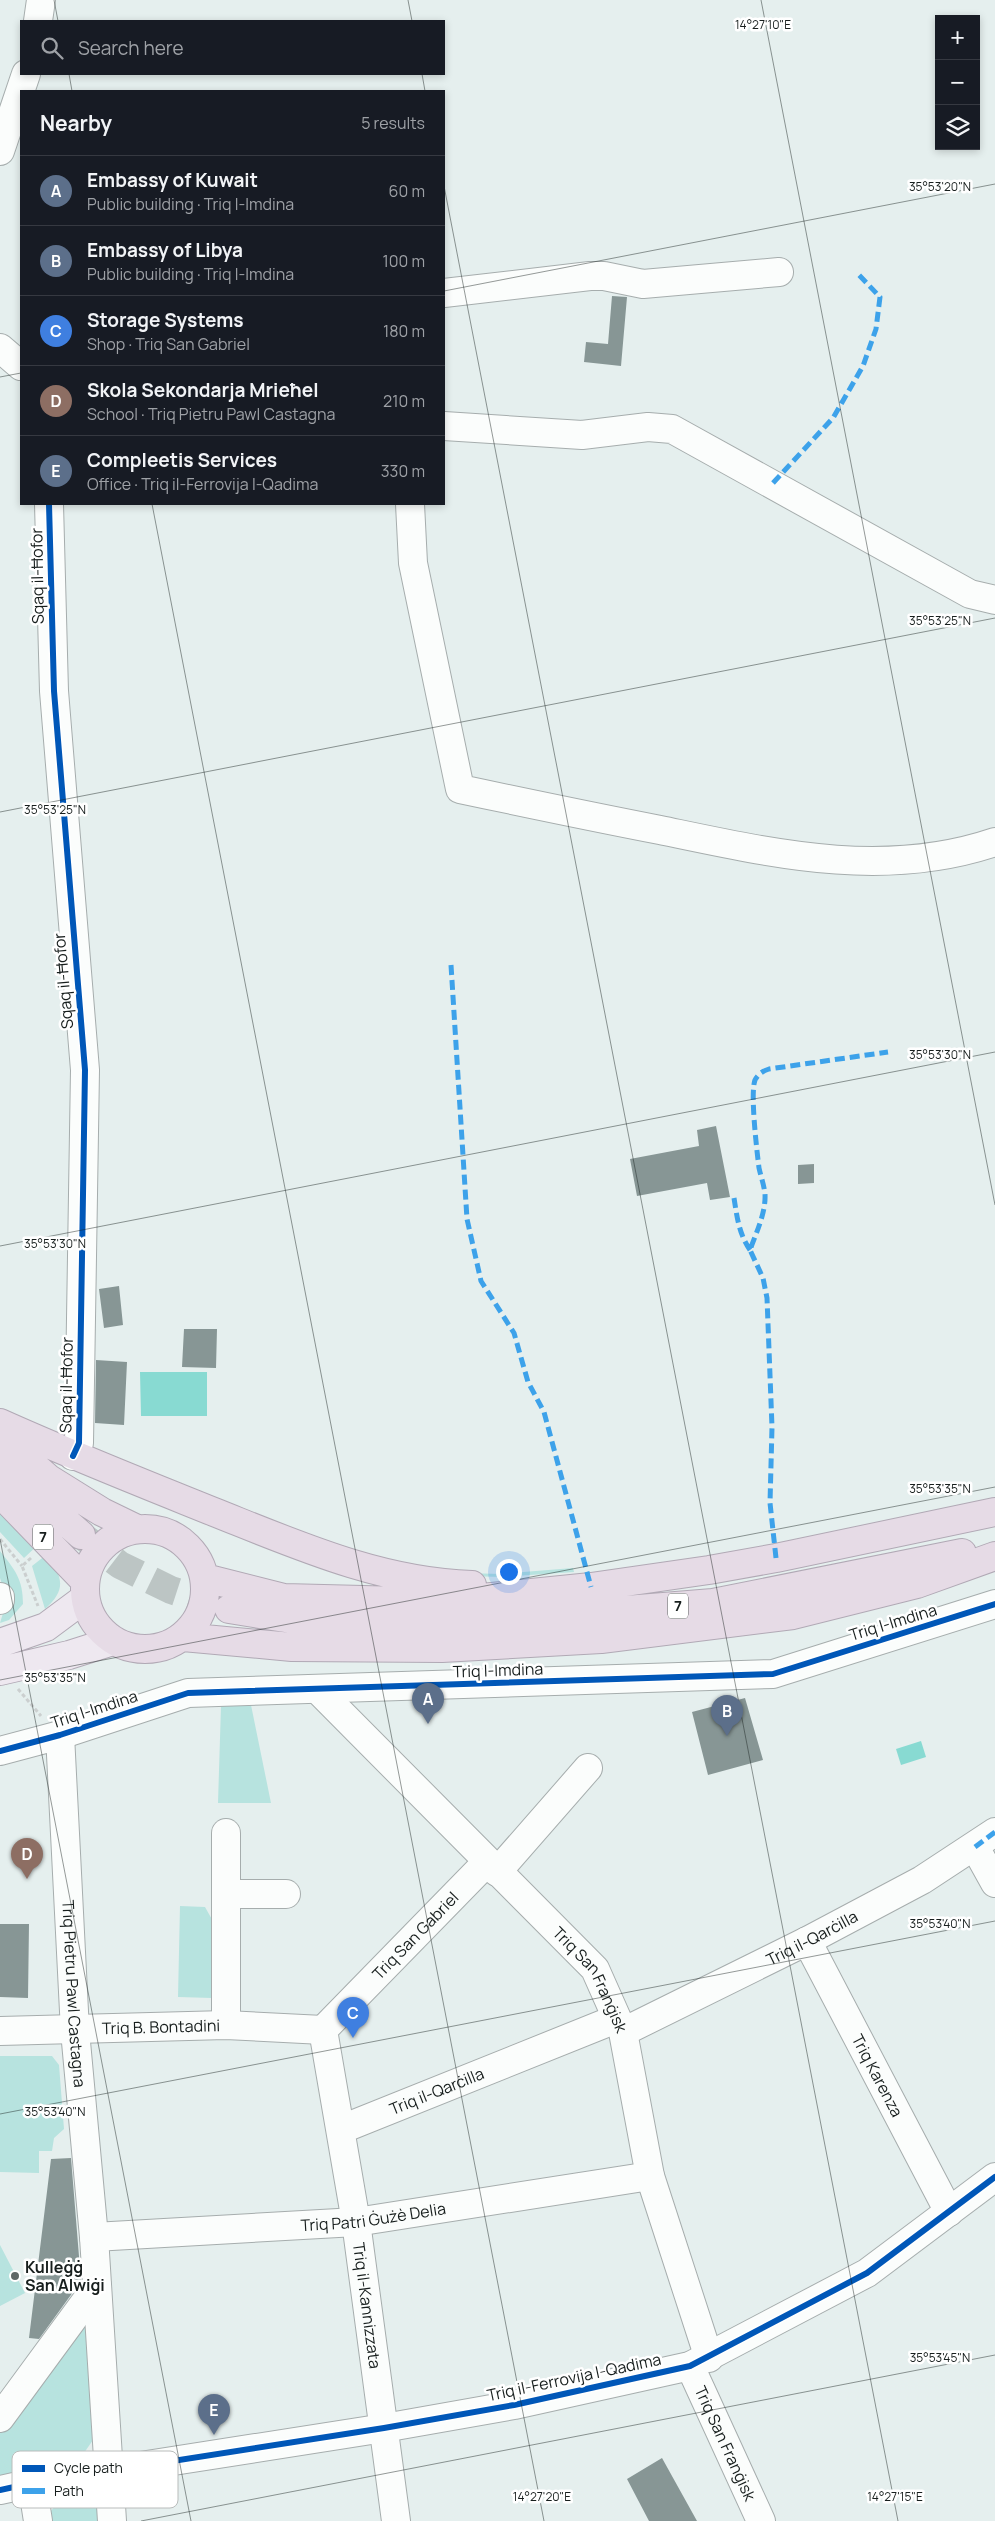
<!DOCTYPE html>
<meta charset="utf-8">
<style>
body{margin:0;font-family:Manrope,sans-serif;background:#242831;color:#f1f3f6}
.controls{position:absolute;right:15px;top:15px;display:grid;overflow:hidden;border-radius:0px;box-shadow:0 2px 8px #0003}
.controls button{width:45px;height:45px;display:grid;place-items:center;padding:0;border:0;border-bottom:1px solid #363941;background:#171b24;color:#f1f3f6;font:25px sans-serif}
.you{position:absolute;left:508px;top:1571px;width:18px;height:18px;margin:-12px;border:4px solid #fff;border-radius:50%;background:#1a73e8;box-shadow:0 0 0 8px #1a73e833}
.badge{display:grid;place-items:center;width:32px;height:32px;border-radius:50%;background:#d93025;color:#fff;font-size:16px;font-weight:700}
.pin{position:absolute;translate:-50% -41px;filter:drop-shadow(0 1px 2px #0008)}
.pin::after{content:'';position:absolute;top:26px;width:18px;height:15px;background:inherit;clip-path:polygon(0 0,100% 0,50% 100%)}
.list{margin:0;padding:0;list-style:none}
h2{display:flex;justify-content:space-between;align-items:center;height:65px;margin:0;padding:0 20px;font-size:21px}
h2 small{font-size:16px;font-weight:400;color:#9ea1a6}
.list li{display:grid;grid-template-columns:32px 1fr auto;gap:15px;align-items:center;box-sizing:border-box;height:70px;padding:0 20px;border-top:1px solid #363941}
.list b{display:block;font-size:19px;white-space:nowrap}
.list p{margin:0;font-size:16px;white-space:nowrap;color:#9ea1a6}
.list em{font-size:16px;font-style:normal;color:#9ea1a6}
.icon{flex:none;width:28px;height:28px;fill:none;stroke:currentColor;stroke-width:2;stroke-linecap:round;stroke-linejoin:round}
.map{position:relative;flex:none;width:995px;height:2521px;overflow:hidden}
.search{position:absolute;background:#171b24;box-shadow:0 2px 8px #0003;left:20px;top:20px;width:425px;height:55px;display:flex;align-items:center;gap:12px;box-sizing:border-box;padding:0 18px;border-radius:0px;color:#9ea1a6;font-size:19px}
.panel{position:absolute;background:#171b24;box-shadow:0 2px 8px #0003;left:20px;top:90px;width:425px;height:415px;border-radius:0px}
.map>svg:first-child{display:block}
.green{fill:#b7e3df}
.water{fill:#88dad2}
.building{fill:#879695}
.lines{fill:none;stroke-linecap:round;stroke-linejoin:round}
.highway-tunnel{stroke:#bcc5c4;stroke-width:28;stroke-dasharray:28 14;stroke-linecap:butt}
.minor-casing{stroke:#a6adad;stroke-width:30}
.major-casing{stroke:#b1a9b5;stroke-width:30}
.highway-casing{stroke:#b1a9b5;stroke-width:30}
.path{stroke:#cbcfcf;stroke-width:3;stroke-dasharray:4 2.5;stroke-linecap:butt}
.minor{stroke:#fbfdfc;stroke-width:28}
.major{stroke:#eee8f0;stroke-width:28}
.highway{stroke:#e6dbe6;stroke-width:28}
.quiet{stroke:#3da2ea;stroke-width:5;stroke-dasharray:10 5;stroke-linecap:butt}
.cycleway-casing{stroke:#fff;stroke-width:9}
.cycleway{stroke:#0057b8;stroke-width:6}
.ticks{fill:none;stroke:#171e1d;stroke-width:1;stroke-opacity:0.45}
.poi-dot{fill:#5f6766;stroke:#fff;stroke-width:2}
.labels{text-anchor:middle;stroke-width:5;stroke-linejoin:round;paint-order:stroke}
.shield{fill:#fff;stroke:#5d6261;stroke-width:1}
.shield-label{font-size:15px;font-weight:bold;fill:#171e1d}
.street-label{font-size:16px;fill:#171e1d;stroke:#fff}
.poi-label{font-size:16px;font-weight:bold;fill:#171e1d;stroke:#fff;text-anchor:start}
.key{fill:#fff;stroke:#b9bcbb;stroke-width:1}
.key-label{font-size:14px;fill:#171e1d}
.ticks-label{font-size:12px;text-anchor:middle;fill:#171e1d;stroke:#fff;stroke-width:5;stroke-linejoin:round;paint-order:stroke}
</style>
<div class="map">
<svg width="995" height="2521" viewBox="0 0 995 2521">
<rect width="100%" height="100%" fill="#e5efee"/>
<path class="green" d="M0,1503l40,40 -16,15 -24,-26z
M0,1551c15,19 23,28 23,53l-14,16 -9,3 7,-23 -7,-22z
M46,1555c17,22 21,34 -1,54l-13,-43z
M397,1564l70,9 33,1 73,-6 1,4 -73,5 -33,-1z
M251,1705l20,98h-53l3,-97z
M180,1906l25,1 9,16 -2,75 -34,-1z
M0,2056h52l7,9 5,64 -10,9 -2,13h-13v22l-39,-1z
M0,2245l25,48 -25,13z
M87,2319l6,121 -16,23 -77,15v-47z
M69,2489l28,16 2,16h-52l-1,-4z"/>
<path class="water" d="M140,1372h67v44h-66z
M921,1741l5,16 -25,8 -5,-16z"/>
<path class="building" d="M612,296l15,1 -6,69 -37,-4 2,-20 22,2z
M716,1126l14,71 -20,3 -3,-17 -70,13 -7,-37 69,-13 -2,-16z
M814,1164v19l-16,1v-19z
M119,1286l4,39 -19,3 -5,-39z
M184,1329h33l-1,39 -34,-1z
M96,1360l31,2 -3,63 -29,-2z
M745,1698l18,62 -55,15 -16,-63z
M0,1924h29l-1,74 -28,-1z
M71,2158l10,123 -42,58 -10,-1 22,-179z
M662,2458l35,63h-48l-22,-42z"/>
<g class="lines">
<path class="highway-tunnel" d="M81,1535l39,30 51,25 58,19"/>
<g class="minor-casing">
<g id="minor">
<path d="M38,21l3,-21"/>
<path d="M0,151l26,-77"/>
<path d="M444,293l146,-17h14l39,8 136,-12"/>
<path d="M0,348l21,18"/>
<path d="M444,426l138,9 66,-8 24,2 298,165 25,6"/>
<path d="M49,504l5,187 31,379 -6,373 -6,13"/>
<path d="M410,504l3,59 47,226c66,14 133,28 200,41 111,23 223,50 335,12"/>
<path d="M0,1597v3"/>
<path id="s1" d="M317,1689l278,280 28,63 27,144 59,182"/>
<path id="s2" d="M60,1735l15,296 19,206 18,284"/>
<path d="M0,1751l60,-16 128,-42 585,-19 222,-70"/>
<path d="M975,1847l20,36"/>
<path d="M497,1872l91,-104"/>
<path d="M226,1894h60"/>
<path id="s3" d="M807,1941l142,271"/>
<path d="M226,2025v-192"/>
<path id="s4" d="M323,2030l33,192 40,299"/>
<path id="s5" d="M323,2030l164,-168"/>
<path id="s6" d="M0,2031l226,-6 97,5"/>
<path id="s7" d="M623,2032l184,-91 115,-61 73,-48"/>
<path id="s8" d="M342,2129l274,-110"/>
<path id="s9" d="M94,2237l262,-15 294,-46"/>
<path id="s10" d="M690,2366l71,155"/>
<path d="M0,2418l97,-132"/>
<path d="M32,2483l6,38"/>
<path d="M0,2490l32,-7 352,-55 130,-23 176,-39 177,-93 128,-96"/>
</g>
</g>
<g class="major-casing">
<path id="major" d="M0,1643l46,-16 39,-29
M0,1671l69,-16 44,-14"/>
</g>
<g class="highway-casing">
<path id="highway" d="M0,1423c71,32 142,60 214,89 83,33 166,70 258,73
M0,1436l49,43 53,33 35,17
M0,1464l81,71
M0,1493l85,88
M85 1589a60 60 0 1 1 120 0a60 60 0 1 1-120 0Z
M205,1578l79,20 118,3 60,-1 129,-13 118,-17 67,-12 219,-46
M229,1609l69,11 58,3 145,-3 212,-17 249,-50
M183,1637l109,10 150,1 159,-9 192,-24 124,-31 78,-28"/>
</g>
<path class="path" d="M0,1539l22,27
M31,1558l-9,8 16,40
M18,1689l23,27"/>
<use href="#minor" class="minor"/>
<use href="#major" class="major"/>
<use href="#highway" class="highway"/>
<path class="quiet" d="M773,483l60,-65 30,-52 13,-37 4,-32 -21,-22
M451,965l16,254 14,62 33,52 14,49 16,30 47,175
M734,1198c3,19 5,36 16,52
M776,1558l-6,-55 2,-76 -5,-129 -4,-20 -13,-28c6,-17 16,-37 15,-56 -1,-9 -4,-17 -6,-26 -2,-16 -9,-75 -4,-88 3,-6 8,-9 14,-11l119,-17
M975,1847l20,-15"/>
<g class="cycleway-casing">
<path id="cycleway" d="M49,504l5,187 31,379 -6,373 -6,13
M0,1751l60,-16 128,-42 585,-19 222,-70
M0,2490l32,-7 352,-55 130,-23 176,-39 177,-93 128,-96"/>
</g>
<use href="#cycleway" class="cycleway"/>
</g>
<path class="ticks" d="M54,0l4,21M408,0l4,21M761,0l234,1205M69,74l3,17M422,74l3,17M444,186l454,2335M444,291l551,-107M0,377l21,-4M152,504l392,2017M0,812l995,-194M0,1246l995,-194M0,1539l191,982M0,1680l995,-193M0,2114l995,-193M141,2521l854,-166"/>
<circle class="poi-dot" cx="15" cy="2276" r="5"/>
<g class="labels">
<g class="shield">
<rect x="33" y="1524.5" width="20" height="25" rx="4"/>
<rect x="668" y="1593.5" width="20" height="25" rx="4"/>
</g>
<g class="shield-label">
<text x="43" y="1542">7</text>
<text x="678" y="1611">7</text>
</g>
<g class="street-label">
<text transform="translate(37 576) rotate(-91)" y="6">Sqaq il-Ħofor</text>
<text transform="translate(63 981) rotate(-95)" y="6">Sqaq il-Ħofor</text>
<text transform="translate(66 1385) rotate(-89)" y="6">Sqaq il-Ħofor</text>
<text transform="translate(893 1622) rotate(-17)" y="6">Triq l-Imdina</text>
<text transform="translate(498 1670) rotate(-2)" y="6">Triq l-Imdina</text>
<text transform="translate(94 1709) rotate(-18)" y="6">Triq l-Imdina</text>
<text dy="6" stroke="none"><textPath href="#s5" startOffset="132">Triq San Gabriel</textPath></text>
<text dy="6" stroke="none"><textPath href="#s7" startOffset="211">Triq il-Qarċilla</textPath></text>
<text dy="6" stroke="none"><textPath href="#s1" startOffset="401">Triq San Franġisk</textPath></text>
<text dy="6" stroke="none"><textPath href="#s2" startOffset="259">Triq Pietru Pawl Castagna</textPath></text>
<text dy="6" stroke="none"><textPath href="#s6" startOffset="161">Triq B. Bontadini</textPath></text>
<text dy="6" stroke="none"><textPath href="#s3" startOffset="152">Triq Karenza</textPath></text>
<text dy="6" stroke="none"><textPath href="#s8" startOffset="102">Triq il-Qarċilla</textPath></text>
<text dy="6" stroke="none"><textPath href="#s9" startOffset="280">Triq Patri Ġużè Delia</textPath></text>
<text dy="6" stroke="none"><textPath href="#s4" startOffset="279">Triq il-Kannizzata</textPath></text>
<text transform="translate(574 2377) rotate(-12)" y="6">Triq il-Ferrovija l-Qadima</text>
<text dy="6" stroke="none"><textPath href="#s10" startOffset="85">Triq San Franġisk</textPath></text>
</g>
<g class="poi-label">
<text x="25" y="2273">Kulleġġ<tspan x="25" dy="18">San Alwiġi</tspan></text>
</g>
</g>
<rect x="12" y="2451" width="166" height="57" rx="8" class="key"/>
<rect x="22" y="2465" width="23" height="7" fill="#0057b8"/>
<rect x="22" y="2488" width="23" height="6" fill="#3da2ea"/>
<g class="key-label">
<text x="54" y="2473">Cycle path</text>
<text x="54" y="2496">Path</text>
</g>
<g class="ticks-label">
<text x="763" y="29">14°27'10"E</text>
<text x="940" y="191">35°53'20"N</text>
<text x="940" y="625">35°53'25"N</text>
<text x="55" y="814">35°53'25"N</text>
<text x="940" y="1059">35°53'30"N</text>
<text x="55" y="1248">35°53'30"N</text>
<text x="940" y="1493">35°53'35"N</text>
<text x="55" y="1682">35°53'35"N</text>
<text x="940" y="1928">35°53'40"N</text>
<text x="55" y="2116">35°53'40"N</text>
<text x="940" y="2362">35°53'45"N</text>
<text x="542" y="2501">14°27'20"E</text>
<text x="895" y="2501">14°27'15"E</text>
</g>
</svg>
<div class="controls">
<button>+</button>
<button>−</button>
<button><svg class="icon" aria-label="layers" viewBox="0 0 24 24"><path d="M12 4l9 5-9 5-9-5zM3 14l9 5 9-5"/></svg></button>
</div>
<div class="you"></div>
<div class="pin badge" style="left:428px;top:1724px;background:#5c6f8a">A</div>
<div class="pin badge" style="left:727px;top:1736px;background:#5c6f8a">B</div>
<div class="pin badge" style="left:353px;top:2038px;background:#3f7fe0">C</div>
<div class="pin badge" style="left:27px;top:1879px;background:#8d6e63">D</div>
<div class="pin badge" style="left:214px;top:2435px;background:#5c6f8a">E</div>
<div class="search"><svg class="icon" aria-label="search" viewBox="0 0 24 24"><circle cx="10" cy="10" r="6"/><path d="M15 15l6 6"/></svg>Search here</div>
<section class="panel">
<h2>Nearby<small>5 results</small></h2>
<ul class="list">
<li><span class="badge" style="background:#5c6f8a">A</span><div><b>Embassy of Kuwait</b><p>Public building · Triq l-Imdina</p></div><em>60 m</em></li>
<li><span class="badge" style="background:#5c6f8a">B</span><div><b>Embassy of Libya</b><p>Public building · Triq l-Imdina</p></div><em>100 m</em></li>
<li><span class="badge" style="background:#3f7fe0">C</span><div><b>Storage Systems</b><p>Shop · Triq San Gabriel</p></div><em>180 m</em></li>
<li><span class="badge" style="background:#8d6e63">D</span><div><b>Skola Sekondarja Mrieħel</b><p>School · Triq Pietru Pawl Castagna</p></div><em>210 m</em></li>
<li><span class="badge" style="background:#5c6f8a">E</span><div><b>Compleetis Services</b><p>Office · Triq il-Ferrovija l-Qadima</p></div><em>330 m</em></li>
</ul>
</section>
</div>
